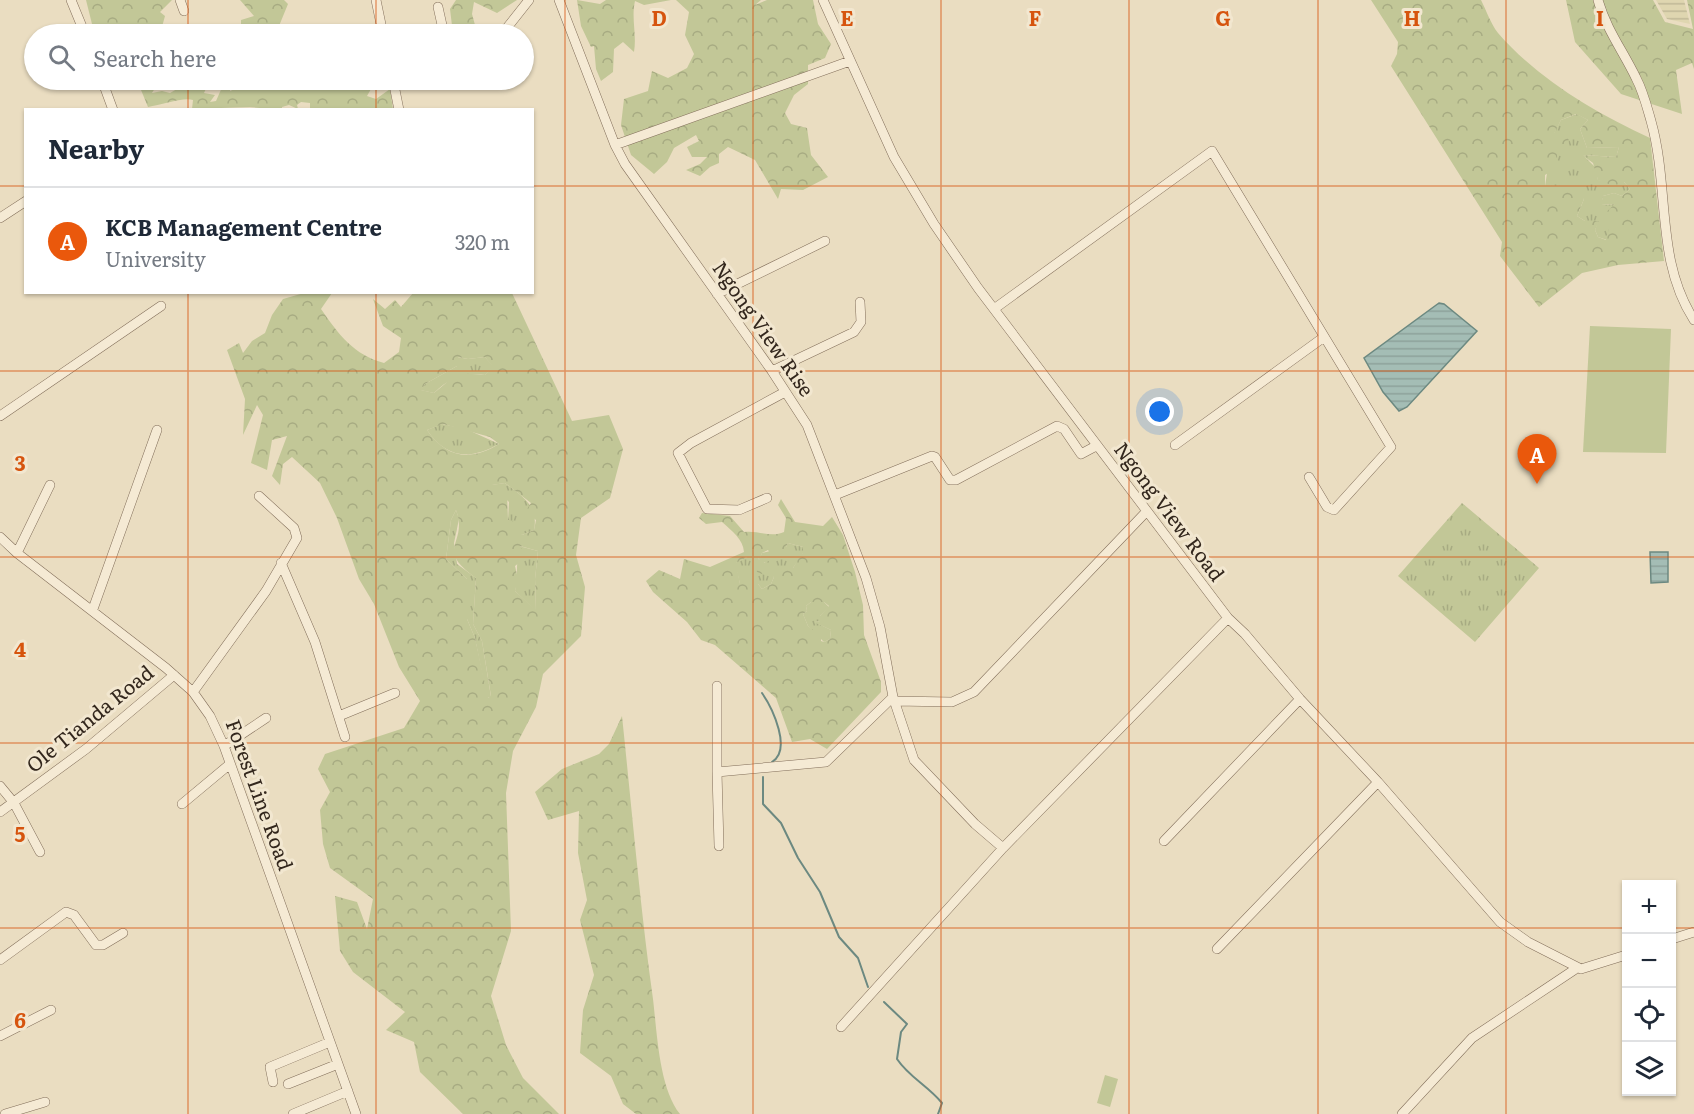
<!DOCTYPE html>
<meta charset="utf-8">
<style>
body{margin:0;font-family:Literata,serif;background:#f2f2f3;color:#1f2937}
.controls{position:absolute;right:18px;bottom:18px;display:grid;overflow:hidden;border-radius:0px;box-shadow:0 2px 4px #0004}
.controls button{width:54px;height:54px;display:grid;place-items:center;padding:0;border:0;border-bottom:2px solid #e0e1e3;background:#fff;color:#1f2937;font:30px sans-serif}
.you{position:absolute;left:1160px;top:412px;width:21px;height:21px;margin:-15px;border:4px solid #fff;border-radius:50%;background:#1a73e8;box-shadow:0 0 0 9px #1a73e833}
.badge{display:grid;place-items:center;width:39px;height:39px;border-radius:50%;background:#ea580c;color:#fff;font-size:20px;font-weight:700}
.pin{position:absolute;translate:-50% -50px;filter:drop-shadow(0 2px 3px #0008)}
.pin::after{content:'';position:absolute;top:32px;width:21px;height:18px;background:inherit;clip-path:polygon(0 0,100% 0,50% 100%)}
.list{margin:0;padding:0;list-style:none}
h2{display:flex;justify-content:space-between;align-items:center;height:78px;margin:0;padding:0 24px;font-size:26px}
h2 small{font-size:20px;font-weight:400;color:#747a83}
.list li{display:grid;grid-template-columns:39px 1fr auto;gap:18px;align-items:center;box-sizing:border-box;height:108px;padding:0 24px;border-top:2px solid #e0e1e3}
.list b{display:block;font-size:22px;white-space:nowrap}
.list p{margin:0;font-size:20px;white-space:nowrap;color:#747a83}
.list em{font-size:20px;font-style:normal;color:#747a83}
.icon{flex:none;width:33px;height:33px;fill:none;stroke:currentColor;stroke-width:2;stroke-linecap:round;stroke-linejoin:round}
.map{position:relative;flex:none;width:1694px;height:1114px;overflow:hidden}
.search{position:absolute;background:#fff;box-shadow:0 2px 4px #0004;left:24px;top:24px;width:510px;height:66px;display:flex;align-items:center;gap:15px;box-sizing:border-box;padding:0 21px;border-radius:33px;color:#747a83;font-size:22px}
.panel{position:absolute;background:#fff;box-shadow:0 2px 4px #0004;left:24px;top:108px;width:510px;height:186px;border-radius:0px}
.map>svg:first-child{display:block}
.farmland{fill:url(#farmland-rules)}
.grass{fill:url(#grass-tufts)}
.forest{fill:url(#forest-crowns);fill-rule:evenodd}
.garden{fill:#c2c797}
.water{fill:url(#water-rules);stroke:#6c8981;stroke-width:1.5}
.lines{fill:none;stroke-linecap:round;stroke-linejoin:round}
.stream{stroke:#6c8981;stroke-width:2}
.minor-casing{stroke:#826e5a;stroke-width:10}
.minor{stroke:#f5ead4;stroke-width:9}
.grid{fill:none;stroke:#d6540e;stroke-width:1.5;stroke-opacity:0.55}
.labels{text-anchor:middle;stroke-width:6;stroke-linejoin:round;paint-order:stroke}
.street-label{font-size:20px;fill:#33271d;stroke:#f2e7d0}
.grid-label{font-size:20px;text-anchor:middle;font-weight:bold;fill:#d6540e;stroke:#f2e7d0;stroke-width:6;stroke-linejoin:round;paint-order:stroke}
</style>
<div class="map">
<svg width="1694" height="1114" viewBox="0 0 1694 1114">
<defs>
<pattern id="farmland-rules" width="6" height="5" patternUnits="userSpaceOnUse" patternTransform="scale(1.5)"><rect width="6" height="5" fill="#dfd6b0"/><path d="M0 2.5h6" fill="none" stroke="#c0b897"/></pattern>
<pattern id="grass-tufts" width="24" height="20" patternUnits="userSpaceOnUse" patternTransform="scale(1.5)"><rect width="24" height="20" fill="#c2c797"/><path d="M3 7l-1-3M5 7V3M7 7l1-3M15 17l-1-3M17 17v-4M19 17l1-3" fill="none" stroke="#a7ab82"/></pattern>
<pattern id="forest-crowns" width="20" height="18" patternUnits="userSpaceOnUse" patternTransform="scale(1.5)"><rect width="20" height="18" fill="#c2c797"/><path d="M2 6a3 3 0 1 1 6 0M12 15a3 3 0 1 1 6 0" fill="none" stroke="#a7ab82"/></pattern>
<pattern id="water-rules" width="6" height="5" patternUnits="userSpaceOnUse" patternTransform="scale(1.5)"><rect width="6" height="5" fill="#a4bdb5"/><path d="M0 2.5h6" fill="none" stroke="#8ea29b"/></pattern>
</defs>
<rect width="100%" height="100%" fill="#eaddc1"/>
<path class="farmland" d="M1656,0h28l6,24 -23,-5z"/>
<path class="grass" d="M1577,114l11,6 -8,9 7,19 32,-1 -3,10 -33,-2 13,13 2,12 26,2 6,7 -8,7 -8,-3 -11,3 -1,9 14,-1 -9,36 -9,-3 -3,-7 3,-9h-13l-8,-5 7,-17 -39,-13 8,-51 8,-15z
M457,357l11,2 17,-2 9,10 -9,8c-21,-2 -36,3 -51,18l-14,-3 5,-6 32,-18z
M442,424l24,5 33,15c-29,16 -52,15 -72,-14z
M505,483c17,13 34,23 29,47l-12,5 -14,-15 1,-18 -18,-17z
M1462,503l77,65 -64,74 -77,-66z
M456,510l3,9 -5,24 3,21 19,14 -3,46 9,17 9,56 -4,1 -12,-60 -8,-19v-40l-21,-20 5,-39z
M788,543l15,4v6l-10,15 -17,2 -11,-8 -4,3 13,12 -3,7 -9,5 -4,-5h-18l-5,-21 12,-6 11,-1 1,4 3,-7 24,-6z
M519,546l19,5 -3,28 1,32 -21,-20c3,-15 1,-30 4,-45z
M811,602h13l5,5 -9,9v5l-5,1 16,8 -1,9 -6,3 -16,-16 -5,-12 4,-3 -1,-5z"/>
<path class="forest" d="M86,0h86l-12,12 5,4 -5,18h-48l-5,-9 -14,3z
M240,0h44l4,4 -9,22 5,8h-43v-14l13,-4z
M456,0h61l-20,13 -23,-11 -2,12 3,11 -8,9h-14l-3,-25z
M577,0l23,4 6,-4h65l-27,5 -9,-4c-4,18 2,33 -1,51l-11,-10 -9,7 -1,23 -12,9 -5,-12 -2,-23 -3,1 -10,-21z
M676,0h85l-6,5 12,-5h46l5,24 13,20 -6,14 -17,7v19l-14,11 -9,18 6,11 16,4 4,27 17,22 -25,13 -22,-1 -3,10 -23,-39 -27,-13 -9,7v9l-9,4 -10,9 -14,-6 14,-6 7,-7h-15l-5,-10 12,-6 -3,-6 -22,13 -7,14 -13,12 -23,-19 -10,-30 3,-26 24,-8 4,-20 16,7 19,-10 7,-14 -9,-19 4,-23z
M1371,0h110c5,10 10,24 17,33 41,47 96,79 152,105l14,123 -46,4 -36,8 -43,34 -39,-51 2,-14 -111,-176 6,-12 1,-12zM1576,114l12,6 -8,9 7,19 32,-1 -3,10 -34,-2 11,8 5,17 16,6 10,-4 6,7 -8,7 -8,-3 -11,3 -2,9 14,-1 -11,10 6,11 -4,15 -8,-3 -3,-7 4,-9h-14l-8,-5 7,-17c-9,-14 -24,-14 -39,-13v-11l13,-8 -1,-12 12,-8 -1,-15 -14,2 7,-14z
M1566,0h87l12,22 28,7 -6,-29h7v69l-2,-6 -16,7 6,44 -61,-20 -46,-52z
M146,80h14l-8,13 10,-2 8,2 19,-11 10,-2 10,2 -5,11 11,2 -5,7 6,-1 7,-16 7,-5v11l24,-10 9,4 9,-5h112l-3,6 -10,3 -4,7 9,3 14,-10 3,20h-83v-6l-9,-1 -4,3 1,4 -9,-4 -7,2v3l-32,-3 -58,2 1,-9c-10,-3 -31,5 -45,7l-7,-17z
M304,293h28l-11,16c18,26 33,46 63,54l15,-11 2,-14 -18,-12 -10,-27 12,10 10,-9 6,7 12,-14h99l60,128 37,-6 14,34 -13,49 -29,20 -5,37 9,32 -4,49 -38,38 -7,33 -23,44 -7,42 5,138 -20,65 15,49 17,33 36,36h-96l-43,-42 -6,-30 -28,-12 19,-18 -52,-40 -13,-21 -5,-55 22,6 10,27 6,-30 -43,-31 -7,-24 -3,-34 10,-18 -12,-23 7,-15 79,-26 16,-27 -21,-34 -25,-63 -15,-25 -22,-61 -17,-35 -28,-26 -9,7 -3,21 -8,-9 15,-40 -15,4 -5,30 -16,-7 12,-48 -6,-10 -14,30 2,-36 -18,-49 12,-7 4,10 9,-12 13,-8 7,-18 11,-16zM458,357l10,2 17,-2 8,10 -8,8 -27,-2 -24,20 -13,-3 4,-6 32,-18zM443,424l47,13 9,7c-28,17 -52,15 -72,-14zM505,483l26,20 -6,9 11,8 -2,10 -12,5 -3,-11 -11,-4 -1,-27 -15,-8zM456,510c13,34 -23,38 20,68l-3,46 9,17 9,55 -3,2 -13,-60 -8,-19v-40l-21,-20 5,-39zM520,546l18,5 -3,28 1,31 -21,-19 3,-12 -3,-13 11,-9z
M781,499l14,23 28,4 9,-9 11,18 12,37 8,33 1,30 17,47v10l-54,57 -17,-10 -18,3 -16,-44 -61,-53 -14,-5 -14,-18 -34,-30 -7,-11 13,-11 21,9 4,-20 26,8 34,-15c-1,-13 -12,-21 -22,-30l-16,2 -7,-6 3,-5 28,3 14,16c14,-2 27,6 40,0l2,-14 -8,-13zM788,543l15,4v6l-8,5 1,5 -3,5 -17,-1v2l-7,-8 -16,5 5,7 16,4 -3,7 -9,5 -4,-5h-18l-4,-21 11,-6h11l1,4 3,-8 6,-3 4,6h17l2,-3 -5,-6zM811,602h13l5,4 -9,10v5l-6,1 17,8 -1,9 -6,3 -3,-1v-5l-13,-10 -5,-12 4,-3 -1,-5z
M622,716c10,95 18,189 31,283 4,33 6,89 27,115h-44l-13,-10 -12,-28 -31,-23 3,-43 11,-35 -14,-55 7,-20 -9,-47 1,-42 -31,9 -13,-28 27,-23 37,-15 10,-10z"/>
<path class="garden" d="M1590,326l81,3 -5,124 -83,-1z
M1105,1075l13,4 -8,28 -13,-4z"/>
<path class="water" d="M1439,303l5,1 33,27 -70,76 -8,4 -16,-19 -19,-34z
M1650,552h18v30l-17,1z"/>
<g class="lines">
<path class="stream" d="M762,693c11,16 30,57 10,69
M763,777v27l18,19 17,35 22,34 19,45 19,21 10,29
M884,1002l23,22 -6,8 -4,27c12,18 31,27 45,44l-4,11"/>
<g class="minor-casing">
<path id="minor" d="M71,0l14,34
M180,0l4,11
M376,0l7,34
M559,0l56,145 10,19 147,207 35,54 59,153 14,49 13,70 21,63 61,64 28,24 225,-230
M823,0l71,157 40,67 44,64 250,330 17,16 55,65 78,83 122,140 28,20 53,27 45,-14
M1598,0c8,29 25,51 38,78 7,13 11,29 15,43 19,67 4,139 43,199
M438,7l6,27
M502,34l27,-34
M102,80l11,30
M393,80l6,30
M459,80h3
M615,145l235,-84
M0,218l26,-17
M717,294l108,-53
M994,309l218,-158 179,296 -57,63 -7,-3 -18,-30
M772,371l82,-39 7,-10 -1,-20
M0,416l161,-110
M1175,445l149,-108
M835,495l97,-39 3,1 15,23h6l101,-54 7,3 17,25 15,-8
M767,498l-28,12 -32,-1 -29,-56 13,-10 94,-51
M0,537l17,16 149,115 27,24 17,24 14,30 132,368
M17,553l33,-68
M281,563l34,79 30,95
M93,609l64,-179
M717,686v86l109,-10 67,-65
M193,692l73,-101 31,-53 -3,-10 -35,-32
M895,701l57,1 22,-10 172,-180
M339,716l56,-23
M224,746l42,-28
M717,772l2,74
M0,786l14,17 26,49
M182,804l48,-40
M0,812l86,-63 88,-74
M1164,841l136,-142
M1672,939l22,-7
M1217,949l161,-167
M0,960l66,-48 8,3 22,30h7l20,-12
M841,1027l162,-179
M0,1036l51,-26
M273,1082l-3,-15 60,-25
M288,1084l50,-20
M5,1114l40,-12
M293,1114l55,-23
M1402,1114l70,-76 102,-68"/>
</g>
<use href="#minor" class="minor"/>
</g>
<path class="grid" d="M188,0v34M376,0v34M565,0v1114M753,0v1114M941,0v1114M1129,0v1114M1318,0v1114M1506,0v1114M188,80v30M376,80v30M0,186h26M532,186h1162M188,292v822M376,292v822M0,371h1694M0,557h1694M0,743h1694M0,928h1626M1672,928h22"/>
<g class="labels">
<g class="street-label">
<text transform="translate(763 329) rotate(55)" y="7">Ngong View Rise</text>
<text transform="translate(1169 512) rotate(53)" y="7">Ngong View Road</text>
<text transform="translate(90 719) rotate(-39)" y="7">Ole Tianda Road</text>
<text transform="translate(259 795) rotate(70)" y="7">Forest Line Road</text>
</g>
</g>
<g class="grid-label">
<text x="659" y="26">D</text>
<text x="847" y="26">E</text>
<text x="1035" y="26">F</text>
<text x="1223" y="26">G</text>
<text x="1412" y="26">H</text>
<text x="1600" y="26">I</text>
<text x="20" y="471">3</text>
<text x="20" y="657">4</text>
<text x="20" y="842">5</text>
<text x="20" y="1028">6</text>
</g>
</svg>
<div class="controls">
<button>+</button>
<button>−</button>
<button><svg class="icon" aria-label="locate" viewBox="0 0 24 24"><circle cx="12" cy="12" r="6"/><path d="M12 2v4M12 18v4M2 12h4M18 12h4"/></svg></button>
<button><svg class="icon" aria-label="layers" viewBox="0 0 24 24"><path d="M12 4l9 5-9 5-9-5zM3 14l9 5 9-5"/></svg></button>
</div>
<div class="you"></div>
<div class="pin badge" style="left:1537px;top:484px">A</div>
<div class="search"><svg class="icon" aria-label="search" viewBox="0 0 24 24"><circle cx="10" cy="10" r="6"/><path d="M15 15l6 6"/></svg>Search here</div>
<section class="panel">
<h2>Nearby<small></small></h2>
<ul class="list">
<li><span class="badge">A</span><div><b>KCB Management Centre</b><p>University</p></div><em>320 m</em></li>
</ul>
</section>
</div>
